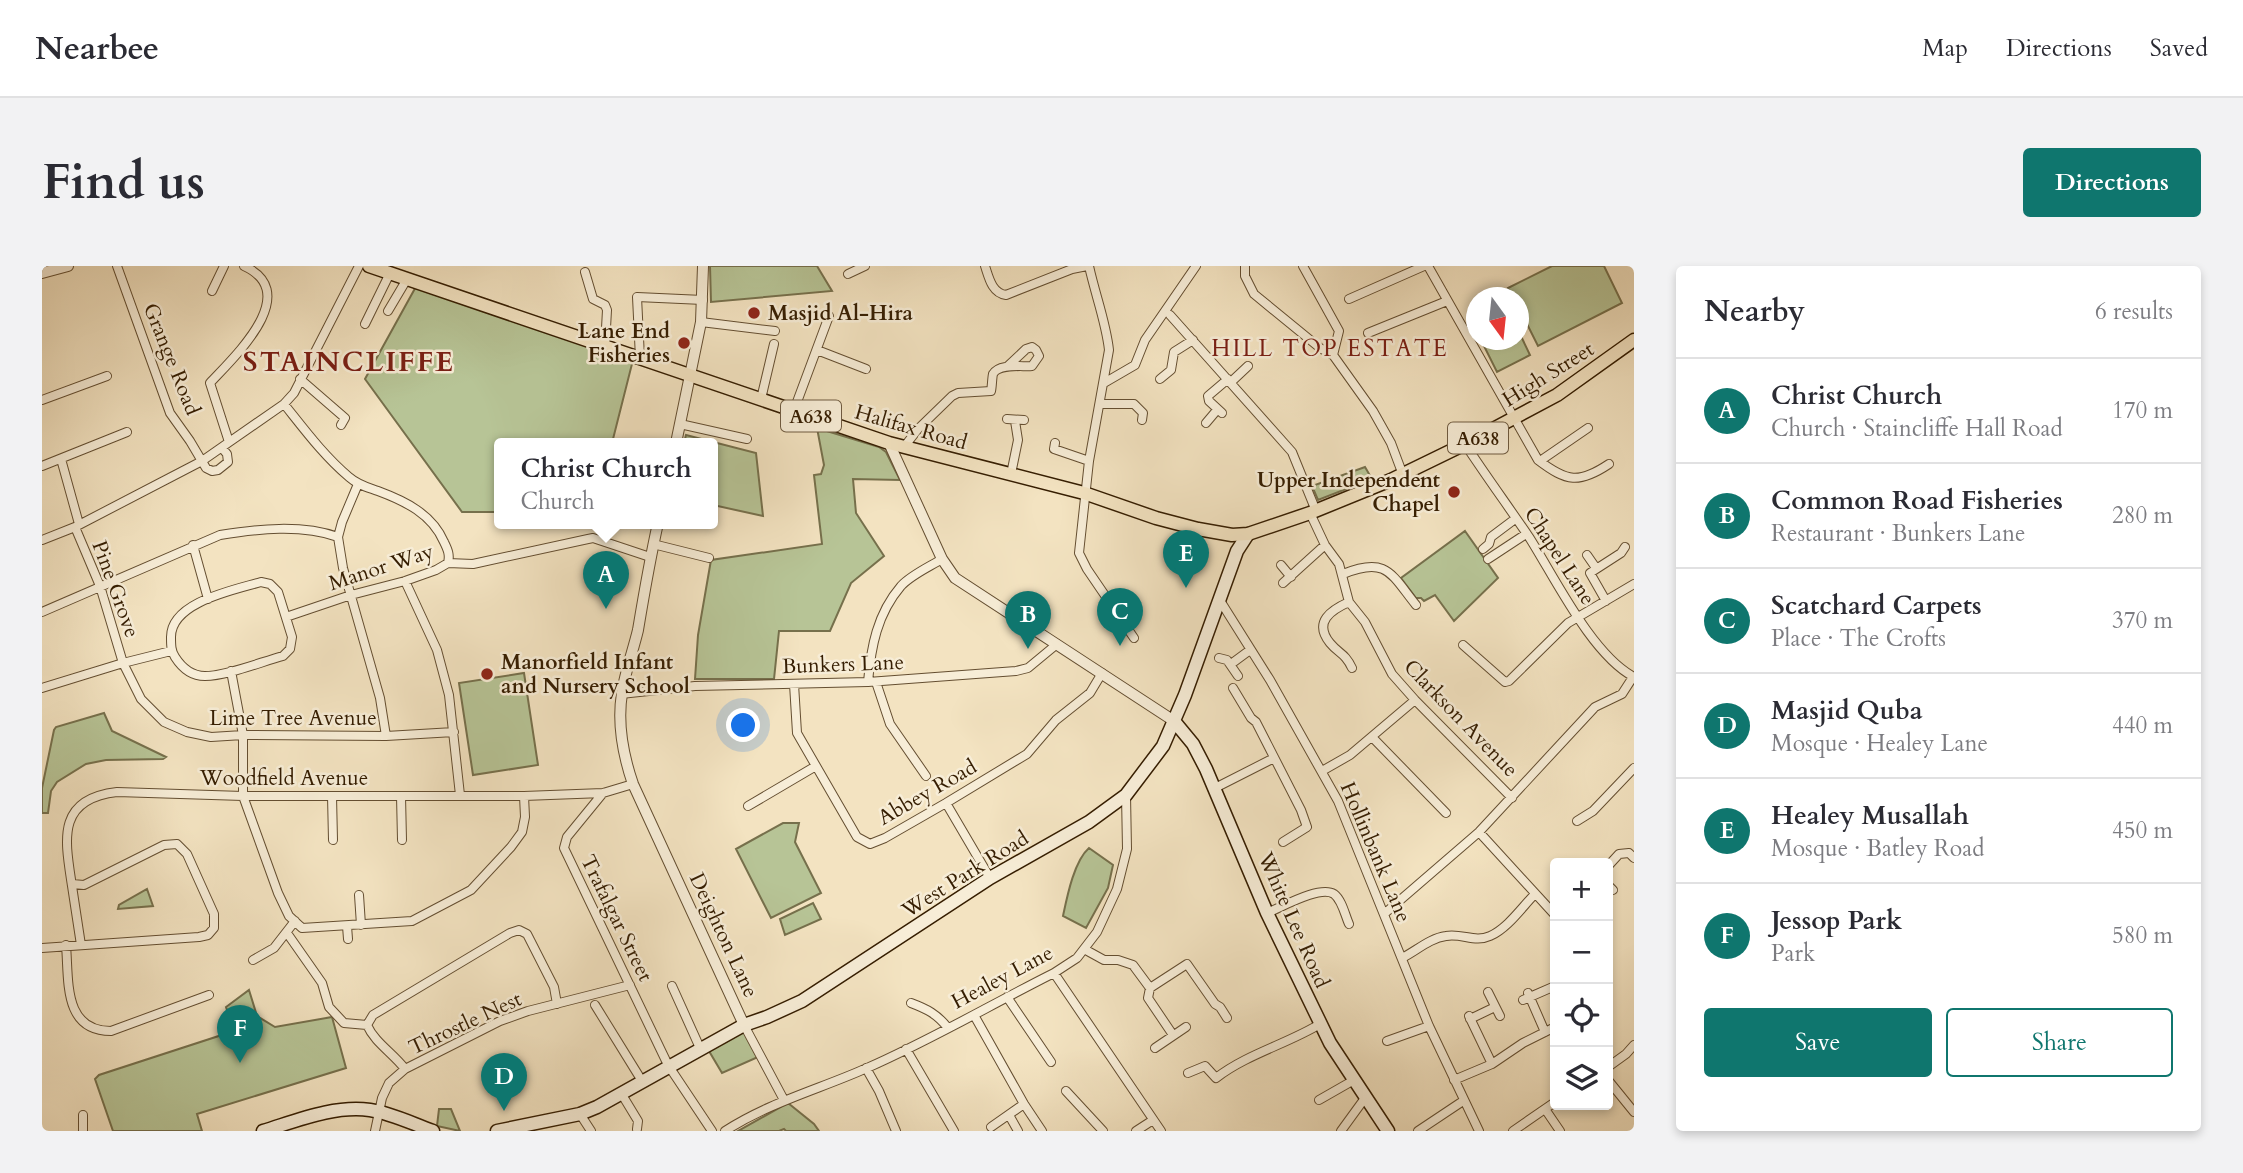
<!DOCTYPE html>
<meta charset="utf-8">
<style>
body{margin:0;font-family:Cardo,serif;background:#f2f2f3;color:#2b2b33}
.controls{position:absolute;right:21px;bottom:21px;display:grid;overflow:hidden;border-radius:7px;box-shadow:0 4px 10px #0003}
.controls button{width:63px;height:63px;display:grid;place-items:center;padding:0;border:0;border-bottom:2px solid #e1e1e2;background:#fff;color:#2b2b33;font:35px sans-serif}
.compass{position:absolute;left:1424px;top:21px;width:63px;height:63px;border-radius:50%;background:#fff;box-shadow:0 4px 10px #0003;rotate:165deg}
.you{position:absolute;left:702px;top:460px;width:24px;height:24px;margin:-18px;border:5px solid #fff;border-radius:50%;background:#1a73e8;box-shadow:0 0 0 10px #1a73e833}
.badge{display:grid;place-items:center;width:46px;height:46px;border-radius:50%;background:#0f766e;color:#fff;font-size:23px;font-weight:700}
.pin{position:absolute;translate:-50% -58px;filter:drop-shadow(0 2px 4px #0008)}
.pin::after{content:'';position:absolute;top:37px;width:24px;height:21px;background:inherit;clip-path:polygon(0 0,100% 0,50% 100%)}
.popup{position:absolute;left:452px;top:172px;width:224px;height:91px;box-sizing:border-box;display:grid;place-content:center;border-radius:7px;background:#fff;filter:drop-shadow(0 2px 5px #0005);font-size:23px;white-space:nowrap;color:#7c7c81}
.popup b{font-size:26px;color:#2b2b33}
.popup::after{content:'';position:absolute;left:50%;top:100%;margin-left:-14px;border:14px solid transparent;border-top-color:#fff}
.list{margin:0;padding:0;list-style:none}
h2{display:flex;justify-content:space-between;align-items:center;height:91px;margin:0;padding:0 28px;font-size:30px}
h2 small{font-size:23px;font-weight:400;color:#7c7c81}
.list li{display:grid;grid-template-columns:46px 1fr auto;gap:21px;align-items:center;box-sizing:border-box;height:105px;padding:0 28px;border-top:2px solid #e1e1e2}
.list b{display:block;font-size:26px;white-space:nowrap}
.list p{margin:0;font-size:23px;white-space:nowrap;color:#7c7c81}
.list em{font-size:23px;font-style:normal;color:#7c7c81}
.actions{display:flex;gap:14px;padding:21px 28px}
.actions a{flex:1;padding:16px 0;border:2px solid #0f766e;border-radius:7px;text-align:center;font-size:24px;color:#0f766e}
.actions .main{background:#0f766e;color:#fff}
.icon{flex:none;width:38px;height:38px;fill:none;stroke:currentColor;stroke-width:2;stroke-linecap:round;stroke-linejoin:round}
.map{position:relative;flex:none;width:1592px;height:865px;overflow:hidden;border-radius:7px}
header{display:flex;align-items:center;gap:42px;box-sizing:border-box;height:98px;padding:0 35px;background:#fff;border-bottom:2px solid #e1e1e2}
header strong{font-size:33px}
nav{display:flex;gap:38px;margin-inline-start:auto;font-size:24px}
.intro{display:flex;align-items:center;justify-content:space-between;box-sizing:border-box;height:168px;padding:0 42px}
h1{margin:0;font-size:49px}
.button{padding:18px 32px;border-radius:7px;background:#0f766e;color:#fff;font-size:24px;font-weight:700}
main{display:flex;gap:42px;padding:0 42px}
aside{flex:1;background:#fff;border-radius:7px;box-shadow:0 4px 10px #0003}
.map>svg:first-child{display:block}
.green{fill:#b7c496;stroke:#76704c;stroke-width:2}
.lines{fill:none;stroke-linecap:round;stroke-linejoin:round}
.minor-casing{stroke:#644e31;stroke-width:10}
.tertiary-casing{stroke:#644e31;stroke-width:12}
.secondary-casing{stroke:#351d01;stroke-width:15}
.primary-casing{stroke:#351d01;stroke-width:15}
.minor{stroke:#f7edd7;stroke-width:8}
.tertiary{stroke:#f7edd7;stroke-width:10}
.secondary{stroke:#f7edd7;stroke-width:12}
.primary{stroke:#f3e3c1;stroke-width:12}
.poi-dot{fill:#8f2418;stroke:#f7edd7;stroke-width:2.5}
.labels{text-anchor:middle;stroke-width:5;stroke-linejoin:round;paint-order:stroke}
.shield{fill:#f7edd7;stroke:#6f5b41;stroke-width:2}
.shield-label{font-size:19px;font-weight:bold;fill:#351d01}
.poi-label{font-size:21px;font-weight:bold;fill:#351d01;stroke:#f7edd7;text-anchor:start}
.street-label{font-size:21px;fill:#351d01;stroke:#f7edd7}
.neighbourhood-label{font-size:23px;letter-spacing:2px;fill:#7a1f14;stroke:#f7edd7}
.district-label{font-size:28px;font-weight:bold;letter-spacing:2px;fill:#7a1f14;stroke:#f7edd7}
</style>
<header>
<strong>Nearbee</strong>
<nav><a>Map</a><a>Directions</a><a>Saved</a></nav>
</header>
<div class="intro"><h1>Find us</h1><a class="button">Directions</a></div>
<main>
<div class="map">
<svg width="1592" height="865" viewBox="0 0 1592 865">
<rect width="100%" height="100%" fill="#f3e3c1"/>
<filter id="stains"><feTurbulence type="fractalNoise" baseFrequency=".00286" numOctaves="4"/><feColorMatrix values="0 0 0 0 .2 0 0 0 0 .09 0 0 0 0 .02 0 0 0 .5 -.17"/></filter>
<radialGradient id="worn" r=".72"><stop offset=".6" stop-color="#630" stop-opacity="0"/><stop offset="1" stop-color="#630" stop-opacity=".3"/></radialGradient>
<path class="green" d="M668,0h107l15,25 -121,11z
M1510,0h52l18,37 -84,43 -19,-38 -1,-10 -5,-1 -5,-9z
M376,17l216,73 -22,87h-113v69h-37l-97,-133z
M1477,66l11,23 -33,17 -16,-32h37z
M775,162l62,19 7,5 14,28 -47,-1 3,34 28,43 -33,27 -21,48h-51l-5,48h-79l3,-44 13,-75 111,-16 -8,-69 7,-1 3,-9z
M644,169l70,18 7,63 -50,-11v-62h-29z
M1323,201l7,12 -54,21 -6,-14z
M1423,265l33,47 -44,43 -19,-26 -11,6 -3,-3h-5l-15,-20z
M482,407l14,92 -65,10 -14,-92z
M62,447l8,18 54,26 -3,2 -57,1 -20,4 -29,18 -6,9 -3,22h-6v-25l12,-58 2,-3z
M741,557h16l-4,19 26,51 -50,25 -35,-69z
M1047,582l24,17 -5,23 -22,40 -23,-12c4,-19 11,-55 26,-68z
M105,623l6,17 -35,3 1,-4z
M771,637l8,16 -36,16 -5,-16z
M207,724l8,26 18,11 57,-10 14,51 -149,46 5,17h-89l-18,-52 4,-4 135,-44 -8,-24z
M701,766l3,2 12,23 -36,16 -13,-22z
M746,837l26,21 5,7h-33l-2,-2 -5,2h-41z
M397,843h12l9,22 -23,-5z"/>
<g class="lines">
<g class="minor-casing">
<path id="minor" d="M75,0l53,147 20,28 16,27 6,3 6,-1 10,-8 -1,-8 -5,-6
M943,0c4,12 7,27 21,29l66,-26 15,-3
M1047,0c6,28 17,56 20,84l-20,111 -10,92 8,16 47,69
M1203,0v10l9,18 66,54 13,7 40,56 18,32 12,32
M1261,0l36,65 -6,24
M1386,0l110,194c29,22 41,24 71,4
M543,6l8,27 12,6 2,5 -2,36
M806,8l17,-8
M170,25l12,-25
M1307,33l75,-33
M346,45l19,-32
M1128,49l122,137 24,59
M659,56l74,9
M323,58l25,-51
M1326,67l79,-32
M775,84l49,19
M598,92l-3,-61 66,3
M258,113l45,39 -4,7
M1118,113l11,-9 3,-18 19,-12
M1189,116l17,-16
M1062,117l31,-18 10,-25 51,-74
M719,133l13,-55
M0,134l65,-24
M242,138c20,25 40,52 65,73 9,8 18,10 29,14 27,10 54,23 66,51 4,8 6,13 4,21
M1058,138h34l9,9 -1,7
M752,144l35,-94
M1180,147l-13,-12 -1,-5 20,-17
M965,153l17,1
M1164,157l11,-13
M638,158l67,15
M187,176l-19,-59c25,-27 93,-90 34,-117
M1013,177l-1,6 35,12
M1423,178c21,32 43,62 64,93 26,41 63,118 105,140
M862,181l14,-18 34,-33 6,-3 33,-2c1,-4 1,-13 2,-17 6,-11 30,-7 39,-8l7,-10 -3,-6 -4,-3 -6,2 -18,17
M19,193l18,65
M1498,195l48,-33
M0,200l85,-34
M969,208l7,-34 -3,-19
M316,218l-16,38 -4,15 5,31 37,130 6,38
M1268,247l15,32 14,19 10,38 16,20 27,52 23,26 97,98
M33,261l25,59 23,77 18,36 23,23 23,10 24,5 32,-2 143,1 68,-4
M0,274l33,-13 127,-66 82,-57 10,-11 65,-127
M611,278l56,14
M151,279l15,54
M1441,283l6,-5 2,-7 24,-18
M1545,289l9,13
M1446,293l38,-25
M1239,299l10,12
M1301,308c44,-18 48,0 73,31
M363,315l32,69 12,45 11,100
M219,316l9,2 8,8 14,45 -2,12 -7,7c-22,6 -57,20 -78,20 -14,0 -23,-8 -30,-19 -4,-6 -4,-12 -4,-20 0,-35 63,-47 90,-55z
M1241,317l42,-38
M1177,333l51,81 68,121 91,225 50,105
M1564,335l-16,-28 31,-20 4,-6
M1307,336c-18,8 -36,20 -19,41 9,11 15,10 22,25
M0,346l178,-77c38,-6 81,-11 118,2
M244,351l65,-22 54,-14 31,-11 12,-7 25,1 115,-25 5,-1 57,19
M1421,379l42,37 4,-1 59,-58 66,-39
M1177,392l8,2 11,16
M1189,398l19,-14
M189,405l12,64v61l35,97 11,23 13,12 110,-7 59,-31 40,-43 11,-15 3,-15 -1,-21
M826,416c3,-35 9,-68 33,-96 10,-11 28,-19 41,-27
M834,416l14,42 36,52
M752,418l3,49 60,104 13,7 15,-6 61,-35 81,-49 29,-34 34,-27 12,-20
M0,422l81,-25 48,-12
M1191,422l18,30 5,4 45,88 6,17 -24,15
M579,428l74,-8 173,-4 148,-11 12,-3 29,-24
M1330,471l74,76
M1280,505l28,-16 65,-55
M1173,522l59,-30
M561,527l-36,44 -3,11 104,217 44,66
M290,530l1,44
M359,530l1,44
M904,537l44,75
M706,540l68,-40
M1535,555l16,-10 41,-43
M1437,566l76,83
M1566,600l11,-12 10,-1 5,5
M1566,619l5,5
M317,629l2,30
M1225,647c15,-6 53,-28 67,-19 8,6 11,21 15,30
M1342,648l95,-82 116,-125 27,-13 11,-17
M305,660l1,13
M245,667l35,50 7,24 15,16 23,2
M24,679c3,36 -3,86 45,86l98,-36
M39,679c-3,-20 -6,-40 -9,-59 -7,-46 -16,-87 45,-94l126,4h281l79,-3 30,-9
M0,682l157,-11 9,-2 6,-7v-14l-27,-60 -10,-10 -13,1 -80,40 -12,-1
M1042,683l20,11h14l15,5 17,23 -2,10 25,37
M1360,692c14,-7 28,-20 44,-22 16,-3 29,7 44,0 18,-8 32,-29 45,-42
M211,694l21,-12 21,-27
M1012,707l107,158
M630,720l28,62
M1108,722l37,-24 28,40 5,3 7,11
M1446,726l12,24
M1486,727l17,39
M965,731l44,65
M1481,734l32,-14
M869,737c16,6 26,11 37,25
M553,739l47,76
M932,749l50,89 18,27
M1427,750l23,48
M1428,753l25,-12
M702,759l40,75
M1345,775l42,-15
M1113,782l31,-21
M864,783l48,82
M1566,801l18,-13 8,-9
M824,802l13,23 17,40
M363,803c-12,-16 -30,-26 -38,-44l6,-10 137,-82 9,-3 8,4 27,53 3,17
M1146,807l17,-7 11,12c31,-24 71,-34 104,-54
M1412,814l38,-16 31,-21 32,-16
M1566,814l26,32
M1024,825l37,40
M579,827l17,28 -1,8
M1277,834l35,-20
M1503,843l15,22
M538,848l11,17
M967,849l9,16
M949,861l33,-23
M41,865v-16
M333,865l7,-33 7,-15 16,-14 95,-48 28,-10 102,-26
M683,865c45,-29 95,-42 142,-63 64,-28 125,-64 187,-95l23,-15 20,-26 20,-43 10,-40 -1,-54
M1094,865l17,-11
M1299,865l24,-33
M1376,865l45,-30
M1471,865l42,-29"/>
</g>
<g class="tertiary-casing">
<path id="tertiary" d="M0,7l26,-7
M634,177l25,-121 2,-56
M847,177l53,116 13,19 219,143
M616,257c-8,36 -14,71 -20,107 -5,21 -13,42 -16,63 -5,31 1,62 11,91l111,241"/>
</g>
<g class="secondary-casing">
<path id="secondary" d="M1132,455l19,23 13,25 61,144 63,130 58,88
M221,865c33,-10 71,-26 107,-21 21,3 43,14 63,21
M455,865l83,-17 17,-7 147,-82 23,-8 35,-16 188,-123 99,-56 37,-27 37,-49 22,-51 52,-144 11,-17"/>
</g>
<g class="primary-casing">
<path id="primary" d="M327,0l520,177 195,50 72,25 42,11 34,6 16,-1 62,-21 81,-33 74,-36 92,-49 77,-55"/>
</g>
<use href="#minor" class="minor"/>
<use href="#tertiary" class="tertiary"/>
<use href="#secondary" class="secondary"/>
<use href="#primary" class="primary"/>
</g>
<g class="poi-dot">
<circle cx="712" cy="47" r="7"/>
<circle cx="642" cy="77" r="7"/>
<circle cx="1412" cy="226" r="7"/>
<circle cx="445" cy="408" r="7"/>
</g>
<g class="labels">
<g class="shield">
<rect x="739" y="134.5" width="60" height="31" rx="5"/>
<rect x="1406" y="156.5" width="60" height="31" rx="5"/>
</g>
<g class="shield-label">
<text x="769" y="157">A638</text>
<text x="1436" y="179">A638</text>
</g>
<g class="poi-label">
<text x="726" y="54">Masjid Al-Hira</text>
<text x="628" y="72" text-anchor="end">Lane End<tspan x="628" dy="24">Fisheries</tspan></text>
<text x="1398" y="221" text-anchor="end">Upper Independent<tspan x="1398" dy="24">Chapel</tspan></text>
<text x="459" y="403">Manorfield Infant<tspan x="459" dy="24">and Nursery School</tspan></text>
</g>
<g class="street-label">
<text transform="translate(130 93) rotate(68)" y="7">Grange Road</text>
<text transform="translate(1506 108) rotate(-32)" y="7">High Street</text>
<text transform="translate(869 161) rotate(16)" y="7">Halifax Road</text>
<text transform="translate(1518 290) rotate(57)" y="7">Chapel Lane</text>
<text transform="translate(339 301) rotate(-18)" y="7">Manor Way</text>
<text transform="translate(74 323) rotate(70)" y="7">Pine Grove</text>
<text transform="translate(801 398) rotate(-2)" y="7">Bunkers Lane</text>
<text x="251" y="459">Lime Tree Avenue</text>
<text transform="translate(1419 452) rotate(46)" y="7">Clarkson Avenue</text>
<text x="242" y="519">Woodfield Avenue</text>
<text transform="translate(885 526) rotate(-30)" y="7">Abbey Road</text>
<text transform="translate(1334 586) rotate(67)" y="7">Hollinbank Lane</text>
<text transform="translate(923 608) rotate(-32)" y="7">West Park Road</text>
<text transform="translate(575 652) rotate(64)" y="7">Trafalgar Street</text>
<text transform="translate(1252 654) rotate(66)" y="7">White Lee Road</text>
<text transform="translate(682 669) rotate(65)" y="7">Deighton Lane</text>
<text transform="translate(960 711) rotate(-28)" y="7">Healey Lane</text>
<text transform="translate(423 757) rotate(-25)" y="7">Throstle Nest</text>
</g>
<g class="neighbourhood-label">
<text x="1288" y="90">HILL TOP ESTATE</text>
</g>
<g class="district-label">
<text x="307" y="105">STAINCLIFFE</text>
</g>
</g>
<rect width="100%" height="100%" filter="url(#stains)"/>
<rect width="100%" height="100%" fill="url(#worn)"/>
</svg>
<div class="controls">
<button>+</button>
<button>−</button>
<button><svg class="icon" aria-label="locate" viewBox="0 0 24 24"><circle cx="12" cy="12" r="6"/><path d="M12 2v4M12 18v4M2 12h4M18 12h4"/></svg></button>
<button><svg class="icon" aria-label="layers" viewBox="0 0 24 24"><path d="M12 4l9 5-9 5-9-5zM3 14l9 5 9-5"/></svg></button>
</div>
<svg class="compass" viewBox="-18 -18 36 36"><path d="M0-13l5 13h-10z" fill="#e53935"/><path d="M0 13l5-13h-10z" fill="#7c7c81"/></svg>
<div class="you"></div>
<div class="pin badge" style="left:564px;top:343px">A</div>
<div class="popup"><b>Christ Church</b>Church</div>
<div class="pin badge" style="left:986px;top:383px">B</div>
<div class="pin badge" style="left:1078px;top:380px">C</div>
<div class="pin badge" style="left:462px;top:845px">D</div>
<div class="pin badge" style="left:1144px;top:322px">E</div>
<div class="pin badge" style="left:198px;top:797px">F</div>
</div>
<aside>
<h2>Nearby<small>6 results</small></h2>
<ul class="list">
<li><span class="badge">A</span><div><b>Christ Church</b><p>Church · Staincliffe Hall Road</p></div><em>170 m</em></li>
<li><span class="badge">B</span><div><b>Common Road Fisheries</b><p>Restaurant · Bunkers Lane</p></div><em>280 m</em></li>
<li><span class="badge">C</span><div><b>Scatchard Carpets</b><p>Place · The Crofts</p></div><em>370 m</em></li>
<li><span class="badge">D</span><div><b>Masjid Quba</b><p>Mosque · Healey Lane</p></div><em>440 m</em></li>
<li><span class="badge">E</span><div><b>Healey Musallah</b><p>Mosque · Batley Road</p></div><em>450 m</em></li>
<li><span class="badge">F</span><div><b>Jessop Park</b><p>Park</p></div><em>580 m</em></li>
</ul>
<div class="actions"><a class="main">Save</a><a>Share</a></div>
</aside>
</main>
